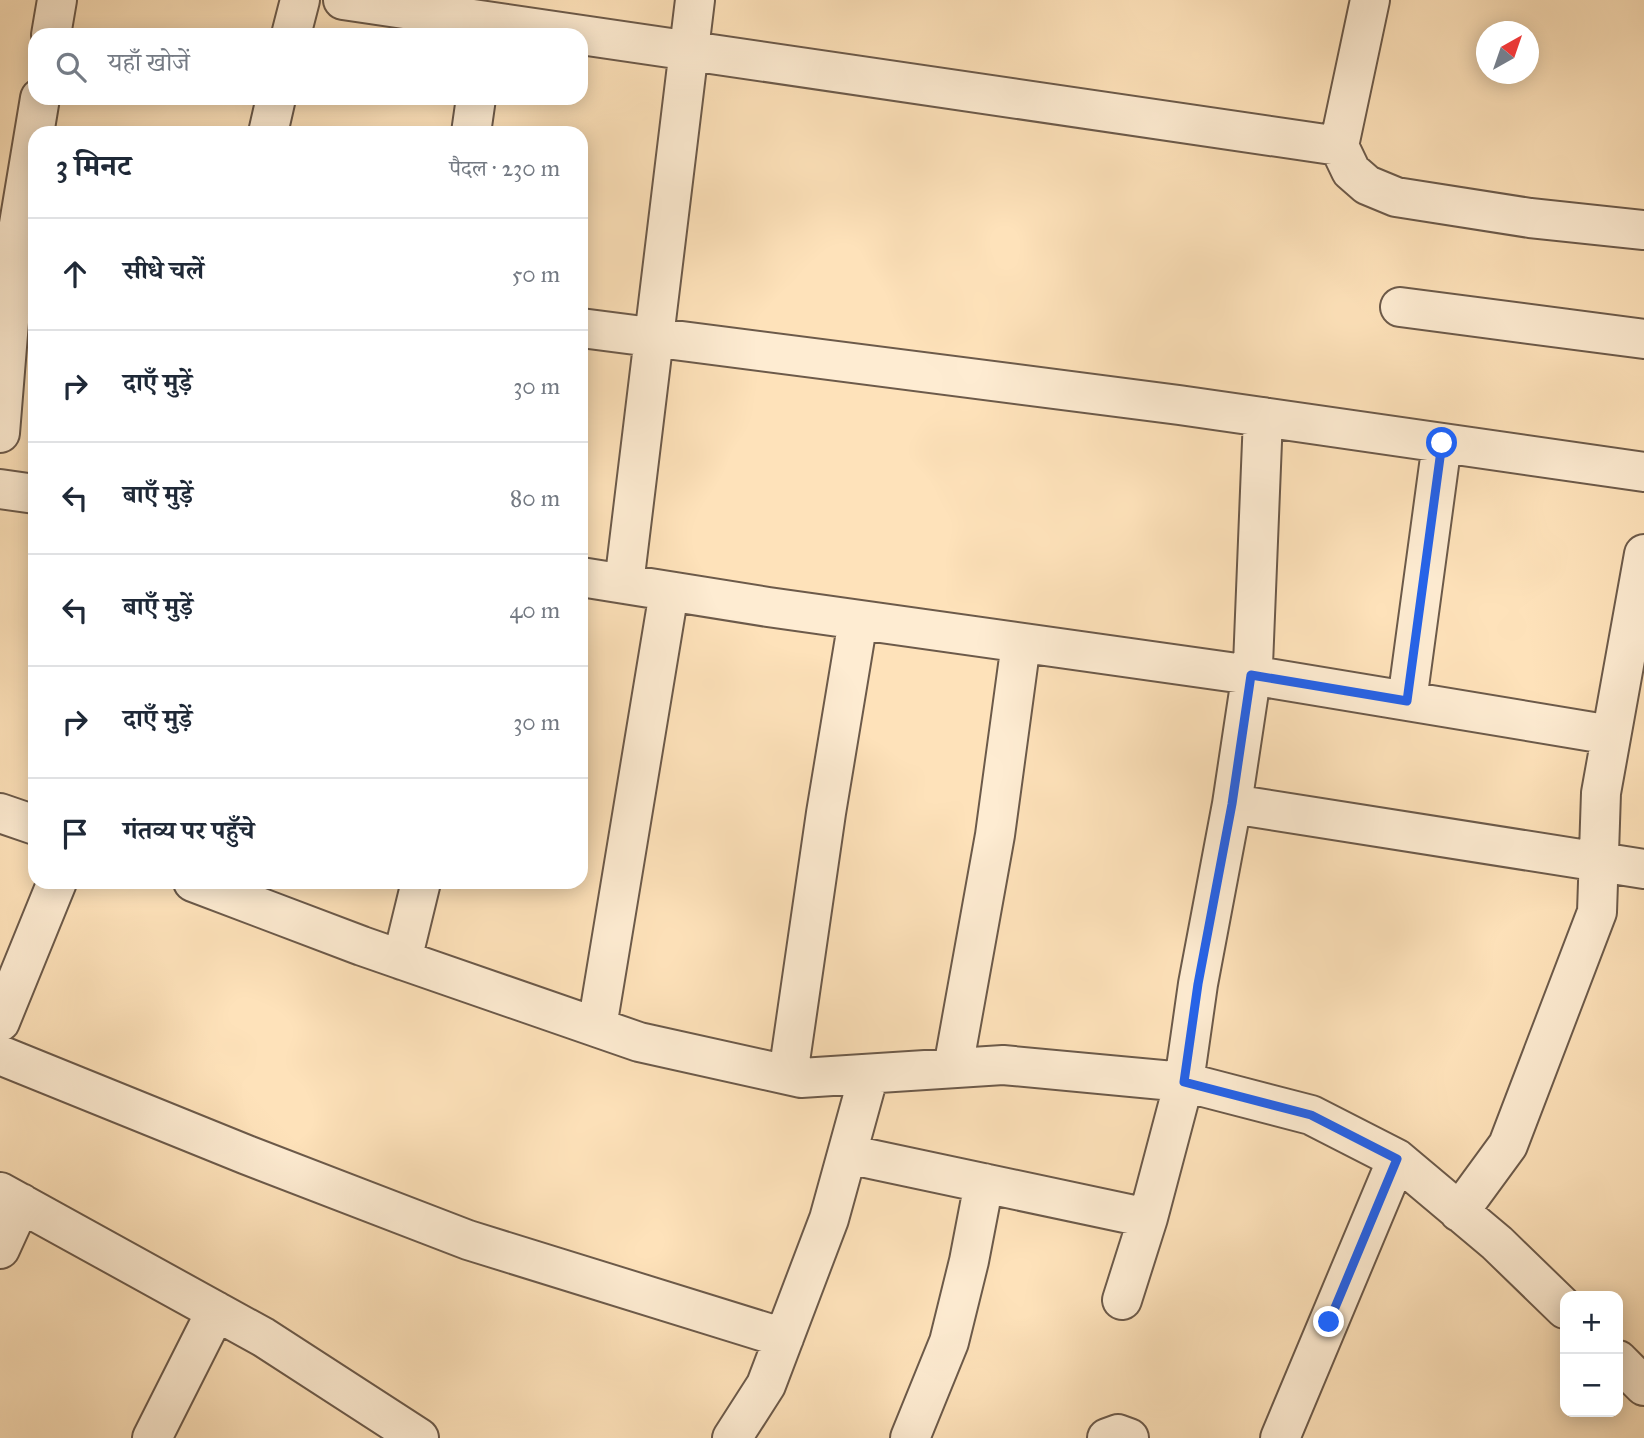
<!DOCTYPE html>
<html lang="hi">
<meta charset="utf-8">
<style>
body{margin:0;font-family:"IM FELL Great Primer","Noto Serif Devanagari",serif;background:#f2f2f3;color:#1f2937}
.controls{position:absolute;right:21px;bottom:21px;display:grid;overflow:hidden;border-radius:14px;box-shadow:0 4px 18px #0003}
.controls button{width:63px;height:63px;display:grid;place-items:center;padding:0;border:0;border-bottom:2px solid #e0e1e3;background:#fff;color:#1f2937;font:35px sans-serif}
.compass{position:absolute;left:1476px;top:21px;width:63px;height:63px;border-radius:50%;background:#fff;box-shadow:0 4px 18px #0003;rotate:40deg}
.stop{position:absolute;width:21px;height:21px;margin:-16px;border:5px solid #2563eb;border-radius:50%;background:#fff}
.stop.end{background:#2563eb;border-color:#fff;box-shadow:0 2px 7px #0008}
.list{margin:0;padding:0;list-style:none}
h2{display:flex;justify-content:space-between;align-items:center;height:91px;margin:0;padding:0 28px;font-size:30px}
h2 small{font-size:23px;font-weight:400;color:#747a83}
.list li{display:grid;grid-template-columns:46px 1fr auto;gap:21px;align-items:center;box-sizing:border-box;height:112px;padding:0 28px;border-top:2px solid #e0e1e3}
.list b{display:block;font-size:26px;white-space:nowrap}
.list em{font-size:23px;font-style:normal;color:#747a83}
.icon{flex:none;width:38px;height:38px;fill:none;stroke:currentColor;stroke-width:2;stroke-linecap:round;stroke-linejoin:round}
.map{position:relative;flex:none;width:1644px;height:1438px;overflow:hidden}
.search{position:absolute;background:#fff;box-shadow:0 4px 18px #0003;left:28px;top:28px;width:560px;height:77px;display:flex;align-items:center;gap:18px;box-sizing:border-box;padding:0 24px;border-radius:21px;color:#747a83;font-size:26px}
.panel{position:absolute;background:#fff;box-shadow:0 4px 18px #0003;left:28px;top:126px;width:560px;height:763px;border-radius:21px}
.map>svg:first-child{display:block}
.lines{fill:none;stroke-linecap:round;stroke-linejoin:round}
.minor-casing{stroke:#6c5a4a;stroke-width:42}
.minor{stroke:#feecd2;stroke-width:38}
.route{stroke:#2563eb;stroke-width:9}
</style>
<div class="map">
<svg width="1644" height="1438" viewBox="0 0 1644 1438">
<rect width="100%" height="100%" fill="#fee2ba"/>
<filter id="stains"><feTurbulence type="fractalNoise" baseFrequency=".00286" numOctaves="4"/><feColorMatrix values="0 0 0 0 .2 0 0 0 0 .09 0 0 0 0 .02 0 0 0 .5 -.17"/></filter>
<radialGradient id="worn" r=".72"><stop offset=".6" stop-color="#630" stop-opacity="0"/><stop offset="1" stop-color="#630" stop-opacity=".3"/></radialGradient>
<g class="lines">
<g class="minor-casing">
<path id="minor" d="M343,0l996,146 31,-146
M51,35l6,-35
M291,35l9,-35
M268,133l8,-35
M471,133l5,-35
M1339,146l12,25 16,14 29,12 134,21 114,12
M1400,307l244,32
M581,328l598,77 465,67
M0,433l15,-185 25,-150
M0,489l35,5
M581,577l187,30 483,68 360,60
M624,584l71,-584
M1407,701l35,-258
M1232,804l412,65
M0,813l35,12
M193,882l169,64 277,96 162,36 202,-13 181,17 127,33 86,44 100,84 68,66
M402,960l19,-78
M0,1022l57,-140
M597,1027l72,-435
M0,1055l247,100 221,85 316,98
M953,1068l42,-233 26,-192
M788,1075l38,-262 32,-193
M847,1154l301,64
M0,1192l263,145 156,101
M1459,1212l49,-67 89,-233 4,-119 43,-239
M0,1249l21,-46
M1122,1300l26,-82 36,-136 14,-98 34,-180 21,-139 10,-248
M1618,1360l26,26
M152,1438l64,-127
M732,1438l34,-53 63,-166 40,-145
M910,1438l39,-96 20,-81 15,-78
M1107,1438l11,-4 11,4
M1280,1438l117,-279"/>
</g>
<use href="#minor" class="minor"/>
</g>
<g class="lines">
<path class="route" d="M1329,1322l68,-163 -86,-44 -127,-33 14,-98 34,-180 19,-129 156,26 35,-258"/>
</g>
<rect width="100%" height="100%" filter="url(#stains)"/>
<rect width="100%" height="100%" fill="url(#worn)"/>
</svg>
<div class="controls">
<button>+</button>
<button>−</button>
</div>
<svg class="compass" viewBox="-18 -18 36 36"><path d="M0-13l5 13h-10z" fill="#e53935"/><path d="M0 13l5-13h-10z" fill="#747a83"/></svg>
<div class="stop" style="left:1442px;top:443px"></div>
<div class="stop end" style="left:1329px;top:1322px"></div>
<div class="search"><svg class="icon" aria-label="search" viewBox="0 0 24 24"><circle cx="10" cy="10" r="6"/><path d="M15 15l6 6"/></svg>यहाँ खोजें</div>
<section class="panel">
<h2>3 मिनट<small>पैदल · 230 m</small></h2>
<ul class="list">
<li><svg class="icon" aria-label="ahead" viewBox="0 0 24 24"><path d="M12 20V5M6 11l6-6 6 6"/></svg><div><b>सीधे चलें</b></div><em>50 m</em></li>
<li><svg class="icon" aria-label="right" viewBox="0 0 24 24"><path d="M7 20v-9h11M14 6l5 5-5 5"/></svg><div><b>दाएँ मुड़ें</b></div><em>30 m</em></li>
<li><svg class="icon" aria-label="left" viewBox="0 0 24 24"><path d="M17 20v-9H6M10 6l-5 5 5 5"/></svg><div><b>बाएँ मुड़ें</b></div><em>80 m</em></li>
<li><svg class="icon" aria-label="left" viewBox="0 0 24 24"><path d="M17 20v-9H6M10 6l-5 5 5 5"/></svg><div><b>बाएँ मुड़ें</b></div><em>40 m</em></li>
<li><svg class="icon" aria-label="right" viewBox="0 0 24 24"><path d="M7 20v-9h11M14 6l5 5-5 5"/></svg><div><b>दाएँ मुड़ें</b></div><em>30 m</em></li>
<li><svg class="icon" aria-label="arrive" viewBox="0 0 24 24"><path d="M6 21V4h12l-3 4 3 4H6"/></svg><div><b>गंतव्य पर पहुँचे</b></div></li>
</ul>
</section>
</div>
